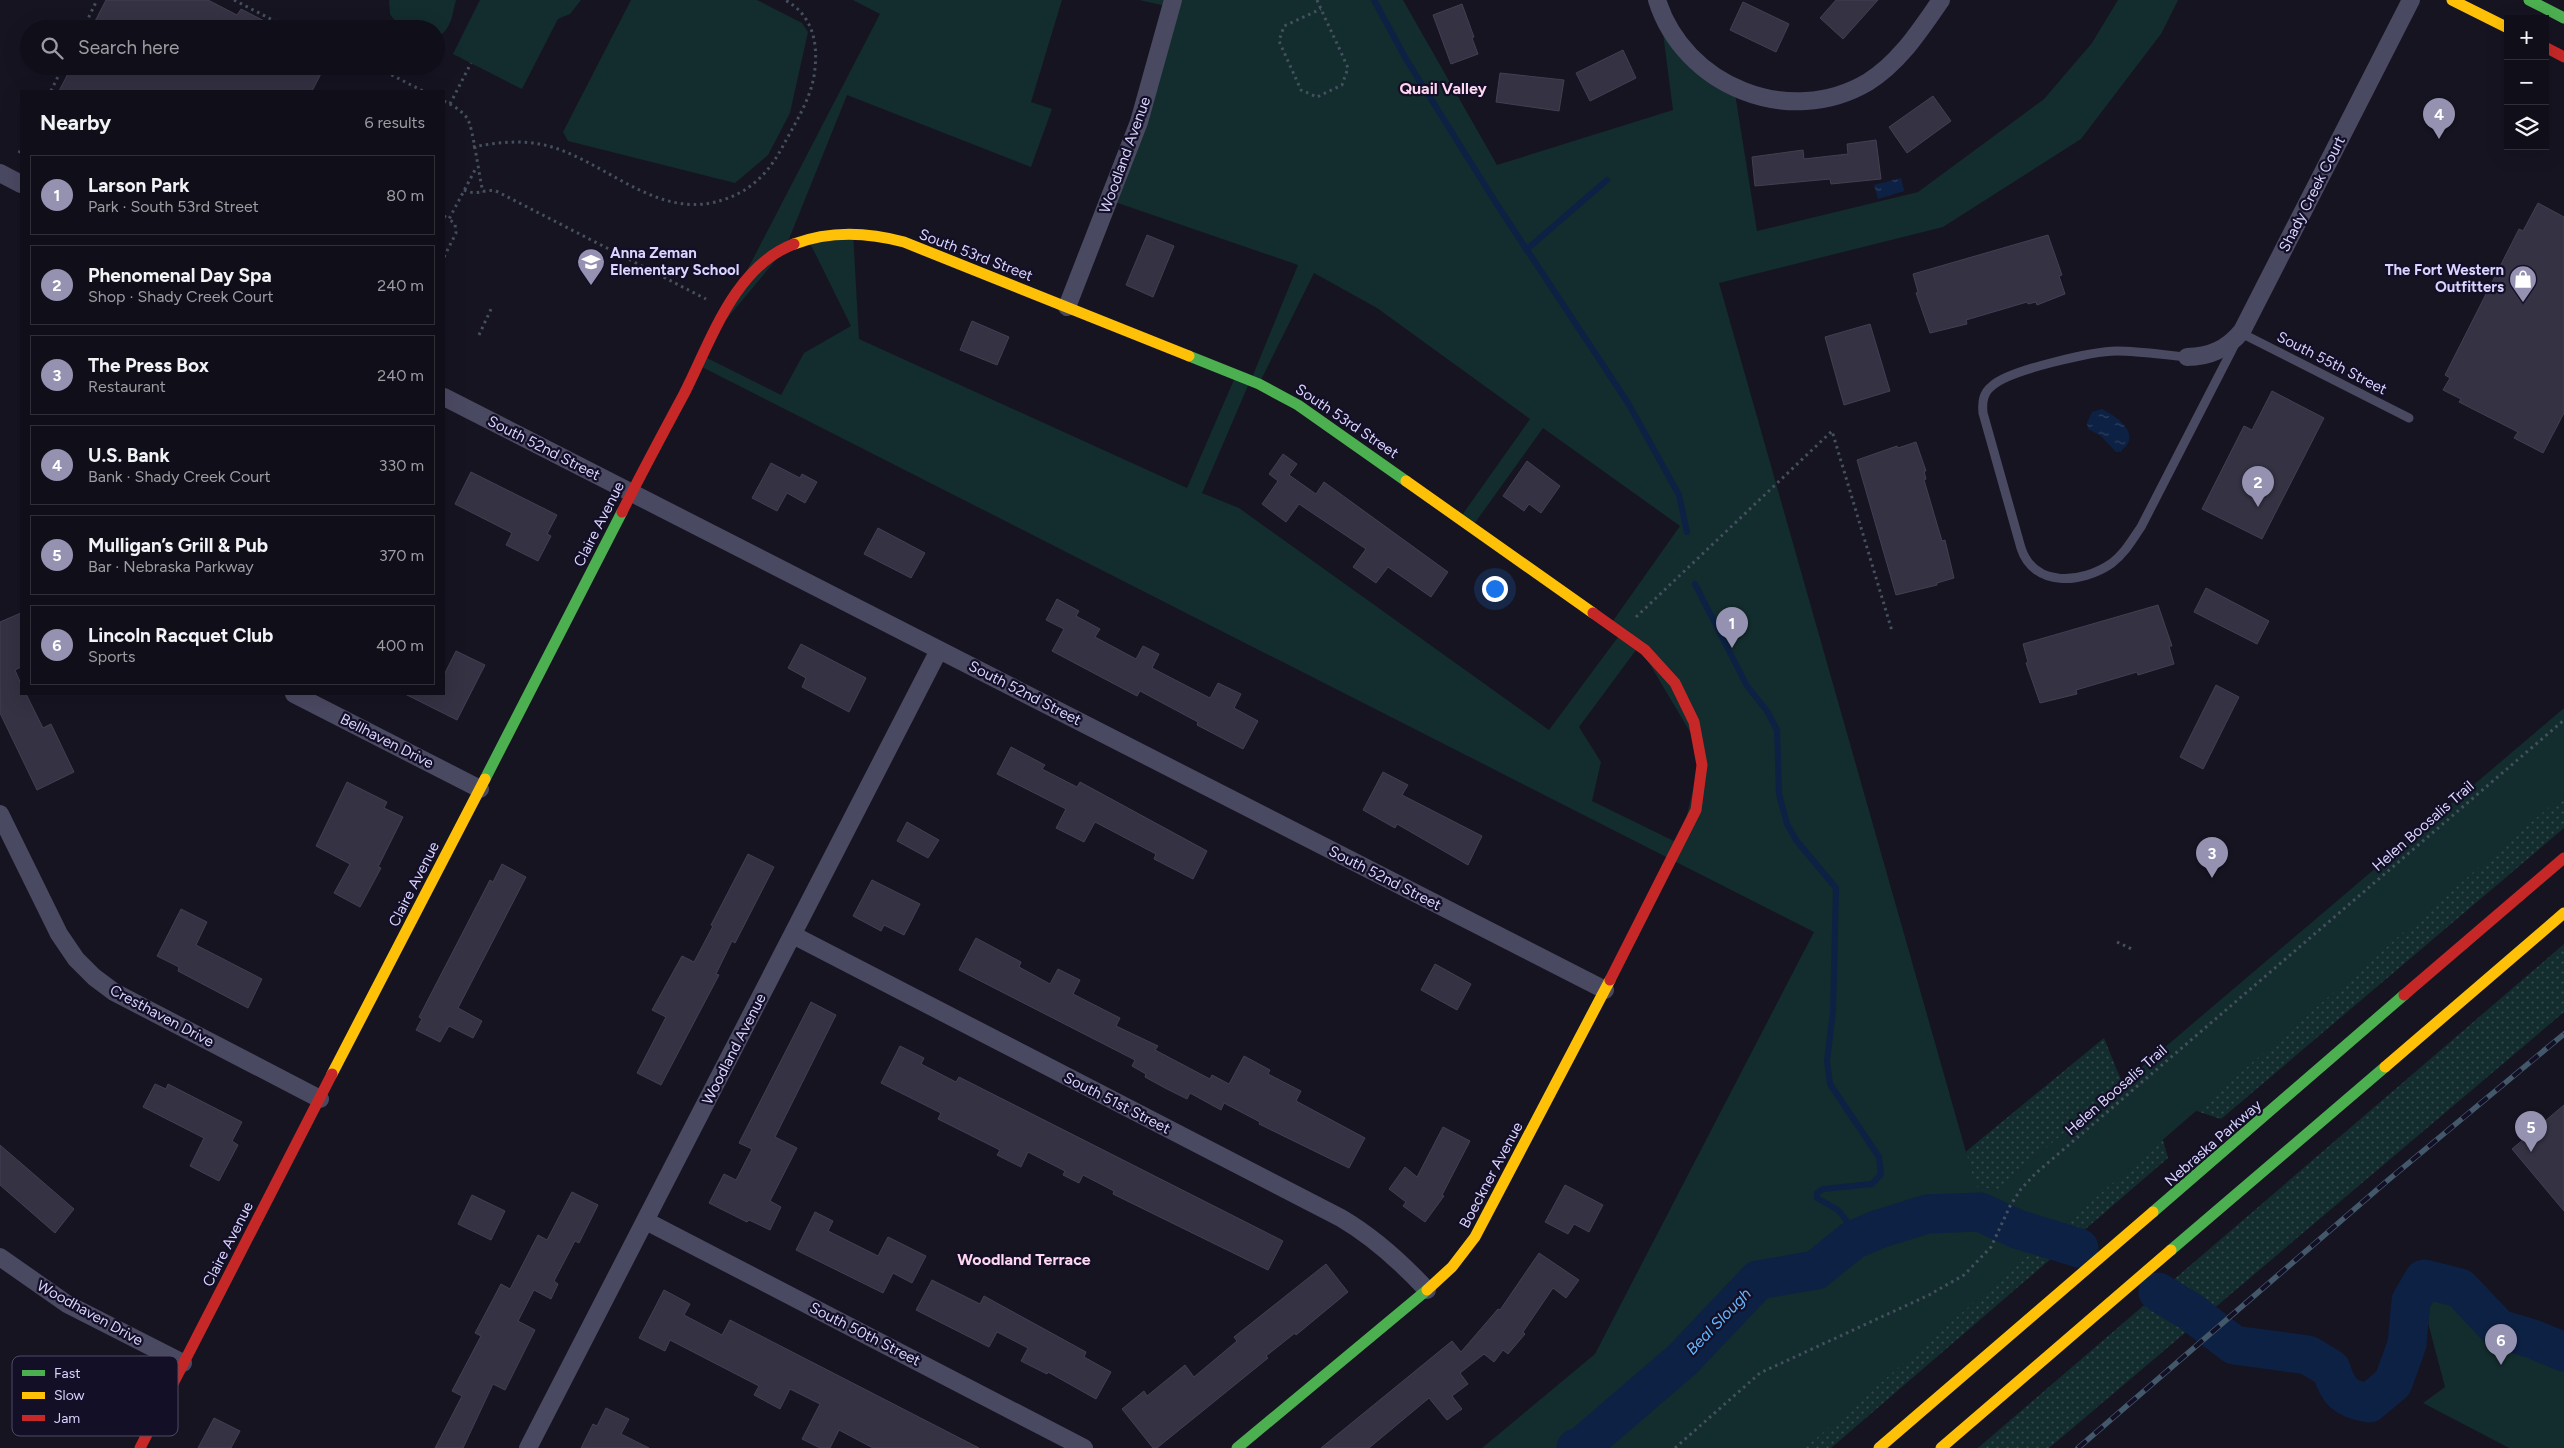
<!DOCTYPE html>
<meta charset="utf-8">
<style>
body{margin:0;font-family:Figtree,sans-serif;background:#191822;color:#f1f3f6}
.controls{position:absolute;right:15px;top:15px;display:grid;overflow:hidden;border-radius:0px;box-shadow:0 5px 20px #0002}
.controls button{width:45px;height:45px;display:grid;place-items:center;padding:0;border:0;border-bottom:1px solid #302f38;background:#100f19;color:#f1f3f6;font:25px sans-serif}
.you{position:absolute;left:1494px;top:588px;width:18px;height:18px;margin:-12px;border:4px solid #fff;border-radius:50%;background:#1a73e8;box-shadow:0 0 0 8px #1a73e833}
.badge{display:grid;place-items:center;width:32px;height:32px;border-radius:50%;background:#9591b1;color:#fff;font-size:16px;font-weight:700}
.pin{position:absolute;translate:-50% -41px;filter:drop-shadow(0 1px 2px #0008)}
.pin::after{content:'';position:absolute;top:26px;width:18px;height:15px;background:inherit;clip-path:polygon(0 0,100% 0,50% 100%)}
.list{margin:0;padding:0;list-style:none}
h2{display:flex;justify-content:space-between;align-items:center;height:65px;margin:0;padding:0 20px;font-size:21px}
h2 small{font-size:16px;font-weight:400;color:#9c9ca2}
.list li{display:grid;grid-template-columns:32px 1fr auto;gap:15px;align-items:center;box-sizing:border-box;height:80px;margin:0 10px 10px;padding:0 10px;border:1px solid #302f38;border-radius:0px}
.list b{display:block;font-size:19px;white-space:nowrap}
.list p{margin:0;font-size:16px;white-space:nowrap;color:#9c9ca2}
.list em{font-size:16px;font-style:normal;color:#9c9ca2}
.icon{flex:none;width:28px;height:28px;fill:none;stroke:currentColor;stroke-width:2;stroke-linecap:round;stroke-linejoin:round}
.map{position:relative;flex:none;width:2564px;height:1448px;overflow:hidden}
.search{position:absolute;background:#100f19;box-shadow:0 5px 20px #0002;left:20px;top:20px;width:425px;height:55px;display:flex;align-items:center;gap:12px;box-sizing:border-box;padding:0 18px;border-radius:28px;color:#9c9ca2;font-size:19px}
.panel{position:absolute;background:#100f19;box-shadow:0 5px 20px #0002;left:20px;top:90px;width:425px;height:605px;border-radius:0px}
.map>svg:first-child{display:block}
.grass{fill:url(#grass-dots)}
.park{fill:#132c2d;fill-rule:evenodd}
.water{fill:url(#water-ripples)}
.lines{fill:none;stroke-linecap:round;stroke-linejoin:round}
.stream{stroke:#0d2144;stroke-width:6}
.river{stroke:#0d2144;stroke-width:39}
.building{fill:#343243;stroke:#433f54}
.path{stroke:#44505f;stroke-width:3;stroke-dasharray:2.5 4;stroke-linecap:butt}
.lane{stroke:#4a4962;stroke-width:9}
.street{stroke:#4a4962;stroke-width:18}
.fast{stroke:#4caf50;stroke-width:11}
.slow{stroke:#ffc107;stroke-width:11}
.jam{stroke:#c62828;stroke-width:11}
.rail-casing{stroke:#43596b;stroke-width:5.5}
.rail{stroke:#130f26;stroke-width:4;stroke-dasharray:11;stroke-linecap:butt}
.labels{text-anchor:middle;stroke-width:4.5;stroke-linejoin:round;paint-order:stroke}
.street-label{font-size:15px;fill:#d9d4ff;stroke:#130f26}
.poi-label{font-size:15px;font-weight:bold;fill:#d9d4ff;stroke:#130f26;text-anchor:start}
.neighbourhood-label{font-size:16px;font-weight:bold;fill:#ffd6f0;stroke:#130f26}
.water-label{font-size:16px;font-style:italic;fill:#62b6ff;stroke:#130f26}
.key{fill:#130f26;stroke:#4e4a67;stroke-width:1}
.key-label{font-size:14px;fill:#d9d4ff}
</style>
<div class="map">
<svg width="2564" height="1448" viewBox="0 0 2564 1448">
<defs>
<pattern id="grass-dots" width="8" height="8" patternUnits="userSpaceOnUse" patternTransform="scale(1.25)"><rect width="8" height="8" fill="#132c2d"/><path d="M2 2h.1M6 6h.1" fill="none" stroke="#354a4c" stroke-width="1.8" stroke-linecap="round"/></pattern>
<pattern id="water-ripples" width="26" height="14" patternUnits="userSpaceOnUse" patternTransform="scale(1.25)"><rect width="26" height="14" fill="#0d2144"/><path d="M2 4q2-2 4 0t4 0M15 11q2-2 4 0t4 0" fill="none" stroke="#304060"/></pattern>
</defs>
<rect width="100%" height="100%" fill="#161421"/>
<path class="grass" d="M2564,716v112l-343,291 -40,-13z
M2564,944v68l-515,436h-71z
M2104,1038l23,57 31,27 10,36 -337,290h-214l352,-299z"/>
<path class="park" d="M389,0h67c-4,14 -4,31 -20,37v-8c-18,0 -35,3 -46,-15z
M480,0h101l-11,14 -12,5 -36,70 -69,-35z
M631,0h126l45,23 6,9 -18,81 -22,42 -33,28 -167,-42 -5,-9z
M853,0h209l-31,102 21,7 -21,58 -184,-72 -62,154 -71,85 166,-320z
M1139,0h264l94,165 176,-55 -13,-100 6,13 68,64 23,144 161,-39 126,-93 48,-56 26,-43h60l-17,34 -80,105 -138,88 -224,56 257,904 22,2 566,-481v86l-759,654h-323l113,-94 219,-422 -1116,-567 5,-9 78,39 23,-42 47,-27 -43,-87 45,-7 6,107 328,149 49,-113 15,5 47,-115 -189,-65 62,-193zM1314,273l63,35 153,111 -70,99 12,9 71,-99 137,98 -70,99 11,8 -72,97 -310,-222 -37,-15 48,-112 9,3zM1639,646l63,106 -22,92 -88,-43 9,-39 -22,-35z
M2413,1266l97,57 54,20v105h-55l-86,-45 22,-16z"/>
<path class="water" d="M1901,178l3,13 -26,8 -4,-14z
M2102,409c11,6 33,19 26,34 -2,5 -6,5 -7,9h-5l-16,-17 -12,-6 -1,-6 5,-11z"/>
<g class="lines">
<path class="stream" d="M1374,0l32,59 90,144 132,200 51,92 8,37
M1526,250l81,-70
M1695,584l52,102 20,25 10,19 2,64 8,30 9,16 40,48 -3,124 -6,49 3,23 49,73 2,17 -9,10 -49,5 -6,4v5l21,12 8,10 7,20"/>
<path class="river" d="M2158,1292l33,20 43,33 74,10 23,14c7,23 14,30 38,34l24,-20 14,-39 4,-43 13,-22 36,9 39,41 34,10 31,13
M1576,1448l6,-2 100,-86 76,-80 58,-10 37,-30 26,-11 48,-15 53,-2 37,17 62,19"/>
</g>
<path class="building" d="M106,0h102l29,15 4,-6 39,20h-189z
M1836,0h42l-35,39 -23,-21z
M1743,2l46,22 -13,28 -46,-22z
M1462,4l12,33 -2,1 6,16 -27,10 -18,-49z
M1623,50l13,28 -46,23 -14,-28z
M72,66h253l-13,25h-253z
M1500,73l64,7 -5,31 -63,-9z
M1933,96l18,25 -44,32 -18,-26z
M1876,140l5,39 -50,5 -1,-5 -75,7 -3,-29 51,-7 1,9 44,-5 -1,-10z
M2538,203l26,14v196l-21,40 -29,-15 4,-6 -59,-30 2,-3 -18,-9 7,-12 -5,-3 74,-146 4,2z
M1147,235l27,11 -21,51 -27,-12z
M2048,235l14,40 -3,1 6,18 -28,11 -1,-3 -8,2 -1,-2 -61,18 1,4 -37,9 -14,-40 2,-1 -5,-18z
M972,321l37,16 -12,28 -37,-15z
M1870,324l20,67 -46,14 -19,-68z
M2272,391l52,27 -62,121 -60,-30 42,-83 8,4z
M1916,442l10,29h-2l2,8 -2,1 18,61 3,-1 9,38 -17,5v2l-41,10 -39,-135 40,-14 1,2z
M1283,454l14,10 -8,11 27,19 8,-12 124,90 -17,25 -43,-30 -12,16 -23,-16 13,-18 -67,-45 -13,18 -24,-18 16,-23 -9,-7z
M1527,461l33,25 -19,27 -12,-9 -5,7 -21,-15z
M771,463l29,15 2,-4 15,8 -12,21 -18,-10 -10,18 -25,-13z
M471,472l86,43 -10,19 4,2 -13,25 -32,-16 6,-12 -57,-29z
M878,528l47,25 -14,25 -47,-24z
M2206,588l63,33 -12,23 -63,-32z
M1057,599l22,12 -3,5 24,13 -5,8 41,22 7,-13 16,8 -7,14 58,30 8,-15 23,11 -7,14 24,13 -15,28 -46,-24 1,-3 -58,-31 -3,5 -85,-45 12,-22 -18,-9z
M2158,605l14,41h-3l5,18 -36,11 -1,-3 -61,18 1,4 -37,9 -14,-40 2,-1 -5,-18z
M21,613v54l-6,3 6,14v10h5l17,34 8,-4 23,48 -37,18 -37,-77v-91z
M801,644l65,34 -17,34 -47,-25 4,-9 -18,-10z
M456,651l29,14 -28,55 -52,-26h39v-19z
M2216,685l23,12 -36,72 -23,-12z
M1011,747l34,18 -3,4 35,18 3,-5 127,69 -14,28 -39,-20 2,-5 -61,-32 -11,20 -28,-14 10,-19 -69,-35z
M1383,772l25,13 -6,10 80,41 -14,29 -71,-41 -2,4 -32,-18z
M347,782l40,20 -3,6 19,9 -25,50 3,1 -21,39 -26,-14 16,-29 -34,-18z
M907,822l32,18 -11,18 -31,-17z
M748,854l26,13 -39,76 -3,-2 -16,33 3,1 -58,110 -24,-12 29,-56 -14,-7 30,-54 12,6 19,-36 -2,-1z
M502,864l24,13 -68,131 24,13 -9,17 -24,-12 -9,16 -24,-12 6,-11 -3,-2 71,-137 3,2z
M872,880l48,24 -16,31 -20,-10 -3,6 -28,-15z
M181,909l26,13 -11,23 66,34 -14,29 -70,-37 1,-4 -22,-11z
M976,938l45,24 -2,5 31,17 8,-15 22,11 -7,14 47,24 -4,8 42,20 -3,4 55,29 2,-4 17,9 15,-28 26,14 -2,4 33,17 -5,10 69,37 -16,30 -90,-44 1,-2 -36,-19 -3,7 -31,-17 -3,6 -22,-11 -20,-11 1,-3 -14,-8 3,-6 -176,-90z
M1435,964l36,20 -14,26 -36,-20z
M811,1002l25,13 -61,122 22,11 -27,53 11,6 -11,23 -21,-10 -2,2 -38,-19 15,-29 12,6 16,-31 -13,-6z
M900,1046l24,12 -3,6 35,18 3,-5 324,164 -15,29 -155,-76 1,-3 -31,-16 -4,8 -16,-8 2,-4 -37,-19 -7,15 -24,-12 3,-5 -62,-31 3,-6 -60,-30z
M155,1084l11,5 2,-5 74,38 -10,19 6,4 -19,36 -29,-15 14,-28 -61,-31z
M2564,1105v106l-52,-62z
M1443,1127l27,14 -28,54 2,1 -19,26 -22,-16 3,-4 -17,-13 16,-22 12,10z
M0,1145l74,64 -19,24 -55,-48z
M1565,1185l38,20 -14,27 -15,-8 -6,10 -23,-12z
M572,1192l26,13 -19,38 -4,-2 -21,40 4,3 -7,15 -17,-9 -16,31 17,9 -30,60 -12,-6 -30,64h-28l27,-52 -10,-5 29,-55 -6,-3 8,-15 18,-34 9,5 28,-54 9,5z
M472,1195l33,16 -14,29 -33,-16z
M815,1212l18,9 -5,10 50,25 10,-19 38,19 -14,27 -19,-10 -10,20 -87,-43z
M1539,1253l40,27 -13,18 -13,-10 -30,44 2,2 -17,20 -5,-4 -9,12 -10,-8 -24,19 8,11 -16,12 10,13 -15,11 -18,-22 -60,50h-48l131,-107 9,11 37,-43 2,1z
M1326,1264l22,28 -52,43 -1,-2 -29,23 2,2 -111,90h-4l-31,-39 22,-18 3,5 38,-31 9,12 43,-36 -3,-4z
M932,1280l48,24 4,-8 102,56 -2,5 27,15 -15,27 -48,-27 -1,2 -26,-13 7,-13 -31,-16 -8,15 -73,-37z
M664,1290l26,14 -6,11 38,20 8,-15 249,128h-106l-34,-18 -9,18h-10l-18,-9 18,-35 -30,-15 -10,20 -26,-14 5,-9 -89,-46 -5,11 -26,-13z
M606,1408l23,11 -8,15 28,14h-68l12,-24 4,2z
M214,1418l26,13 -9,17h-33z"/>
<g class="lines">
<path class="path" d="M234,0l56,29
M1317,0c10,23 21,45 31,68l-6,17 -25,12 -16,-7 -22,-49 5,-15 37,-17
M83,29l14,-29
M374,66l49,25
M51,91l12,-25
M444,101c8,4 17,9 23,17 6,8 12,59 16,74
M450,104l21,-41
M473,147c26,-5 53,-8 79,0 59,18 110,77 176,51 27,-10 43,-29 56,-54 13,-24 29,-49 31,-76 3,-28 -4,-54 -30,-68
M19,153l2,-4
M464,190c15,7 21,-3 34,2l208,107
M444,216l5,3 27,-51
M444,257l12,-24 -1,-9 -6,-5
M479,335l13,-28
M1636,617l196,-186 60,200
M2117,942l17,8
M1675,1448l85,-75 169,-78 35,-20 27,-28 19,-41 11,-17 15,-16 528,-453"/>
<path class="lane" d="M2241,333l168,85
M2187,357c-23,-2 -47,-6 -70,-6 -23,0 -108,19 -125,35 -9,7 -10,16 -9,27l38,135c13,40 61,36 91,15 13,-10 20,-23 29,-36l94,-183"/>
<path class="street" d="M1657,0c27,86 132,129 211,82 32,-20 52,-52 73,-82
M0,173l21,11
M1067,307l72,-185 34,-122
M2187,357c23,0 40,-8 55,-26l169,-331
M444,397l1161,593
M294,694l186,95
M0,814l59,120 17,25 18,18 20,15 206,107
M793,935l548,283c34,20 60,44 86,72
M646,1221l438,227
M0,1257l67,47 116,59
M528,1448l411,-798"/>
<path class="fast" d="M2529,0l35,18
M1189,356l70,28 39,21 108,76
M485,779l137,-267
M2153,1212l251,-217
M2171,1250l214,-183
M1237,1448l190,-158"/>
<path class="slow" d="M2452,0l56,28
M794,244c37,-14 73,-12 110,-2l285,114
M1406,481l187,132
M2385,1067l179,-154
M332,1074l153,-295
M1427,1290l25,-23 23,-30 135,-257
M1879,1448l274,-236
M1941,1448l230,-198"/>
<path class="jam" d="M2545,47l19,10
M622,512c20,-40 41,-79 62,-118 27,-53 50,-127 110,-150
M1593,613l52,37 30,33 19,39 8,43 -6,45 -86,170
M2404,995l160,-137
M140,1448l192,-374"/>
<g class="rail-casing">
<path id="rail" d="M2078,1448l309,-267 177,-147"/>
</g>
<use href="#rail" class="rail"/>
</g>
<defs>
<g id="school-pin" transform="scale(1.4375)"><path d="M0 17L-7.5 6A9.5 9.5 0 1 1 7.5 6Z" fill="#9591b1" stroke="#130f26"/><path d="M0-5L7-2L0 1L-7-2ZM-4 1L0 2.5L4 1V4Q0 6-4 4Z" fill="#fff"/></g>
<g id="shop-pin" transform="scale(1.4375)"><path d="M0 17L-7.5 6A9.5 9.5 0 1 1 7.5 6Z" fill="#9591b1" stroke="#130f26"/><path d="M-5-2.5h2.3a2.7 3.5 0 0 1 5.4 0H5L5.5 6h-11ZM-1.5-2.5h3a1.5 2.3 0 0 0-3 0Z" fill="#fff"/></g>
</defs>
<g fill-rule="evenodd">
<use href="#school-pin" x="591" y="262"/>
<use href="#shop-pin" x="2523" y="279"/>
</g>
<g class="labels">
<g class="street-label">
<text transform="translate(1125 155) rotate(-70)" y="5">Woodland Avenue</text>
<text transform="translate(2312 194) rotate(-63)" y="5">Shady Creek Court</text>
<text transform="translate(976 255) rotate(21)" y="5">South 53rd Street</text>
<text transform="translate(2332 363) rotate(27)" y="5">South 55th Street</text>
<text transform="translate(1347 421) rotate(34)" y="5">South 53rd Street</text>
<text transform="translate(544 448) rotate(27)" y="5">South 52nd Street</text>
<text transform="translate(599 524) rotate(-63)" y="5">Claire Avenue</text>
<text transform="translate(1025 693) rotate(27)" y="5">South 52nd Street</text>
<text transform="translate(387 741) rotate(27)" y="5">Bellhaven Drive</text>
<text transform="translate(2423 826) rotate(-41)" y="5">Helen Boosalis Trail</text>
<text transform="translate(1385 878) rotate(27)" y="5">South 52nd Street</text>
<text transform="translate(414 884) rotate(-63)" y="5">Claire Avenue</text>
<text transform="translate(162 1016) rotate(28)" y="5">Cresthaven Drive</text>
<text transform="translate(734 1049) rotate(-63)" y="5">Woodland Avenue</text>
<text transform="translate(2116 1090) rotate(-41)" y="5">Helen Boosalis Trail</text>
<text transform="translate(1117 1103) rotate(27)" y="5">South 51st Street</text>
<text transform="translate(2213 1143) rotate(-41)" y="5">Nebraska Parkway</text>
<text transform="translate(1491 1175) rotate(-62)" y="5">Boeckner Avenue</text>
<text transform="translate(228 1244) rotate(-63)" y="5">Claire Avenue</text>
<text transform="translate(90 1313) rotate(29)" y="5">Woodhaven Drive</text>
<text transform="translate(865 1334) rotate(27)" y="5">South 50th Street</text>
</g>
<g class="poi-label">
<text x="610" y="258">Anna Zeman<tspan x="610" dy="17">Elementary School</tspan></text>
<text x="2504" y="275" text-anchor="end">The Fort Western<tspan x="2504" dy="17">Outfitters</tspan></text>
</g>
<g class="neighbourhood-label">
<text x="1443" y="94">Quail Valley</text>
<text x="1024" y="1265">Woodland Terrace</text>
</g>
<g class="water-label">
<text transform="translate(1718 1321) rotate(-46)" y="6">Beal Slough</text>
</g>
</g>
<rect x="12" y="1356" width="166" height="80" rx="8" class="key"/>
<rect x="22" y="1370" width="23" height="6" fill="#4caf50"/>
<rect x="22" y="1392" width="23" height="7" fill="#ffc107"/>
<rect x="22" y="1415" width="23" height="6" fill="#c62828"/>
<g class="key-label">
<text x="54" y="1378">Fast</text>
<text x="54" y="1400">Slow</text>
<text x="54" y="1423">Jam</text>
</g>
</svg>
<div class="controls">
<button>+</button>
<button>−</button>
<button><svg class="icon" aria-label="layers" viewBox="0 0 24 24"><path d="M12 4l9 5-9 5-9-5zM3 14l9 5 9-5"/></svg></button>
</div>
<div class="you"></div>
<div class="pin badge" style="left:1732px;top:648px">1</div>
<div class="pin badge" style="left:2258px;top:507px">2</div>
<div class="pin badge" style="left:2212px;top:878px">3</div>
<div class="pin badge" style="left:2439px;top:139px">4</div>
<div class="pin badge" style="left:2531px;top:1152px">5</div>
<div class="pin badge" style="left:2501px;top:1365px">6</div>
<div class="search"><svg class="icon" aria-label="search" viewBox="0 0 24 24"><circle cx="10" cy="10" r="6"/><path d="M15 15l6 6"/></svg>Search here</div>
<section class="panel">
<h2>Nearby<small>6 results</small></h2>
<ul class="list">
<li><span class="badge">1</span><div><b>Larson Park</b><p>Park · South 53rd Street</p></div><em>80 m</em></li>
<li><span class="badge">2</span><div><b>Phenomenal Day Spa</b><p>Shop · Shady Creek Court</p></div><em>240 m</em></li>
<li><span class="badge">3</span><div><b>The Press Box</b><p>Restaurant</p></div><em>240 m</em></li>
<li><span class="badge">4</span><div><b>U.S. Bank</b><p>Bank · Shady Creek Court</p></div><em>330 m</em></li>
<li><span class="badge">5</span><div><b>Mulligan’s Grill &amp; Pub</b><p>Bar · Nebraska Parkway</p></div><em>370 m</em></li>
<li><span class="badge">6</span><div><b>Lincoln Racquet Club</b><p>Sports</p></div><em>400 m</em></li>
</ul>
</section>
</div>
